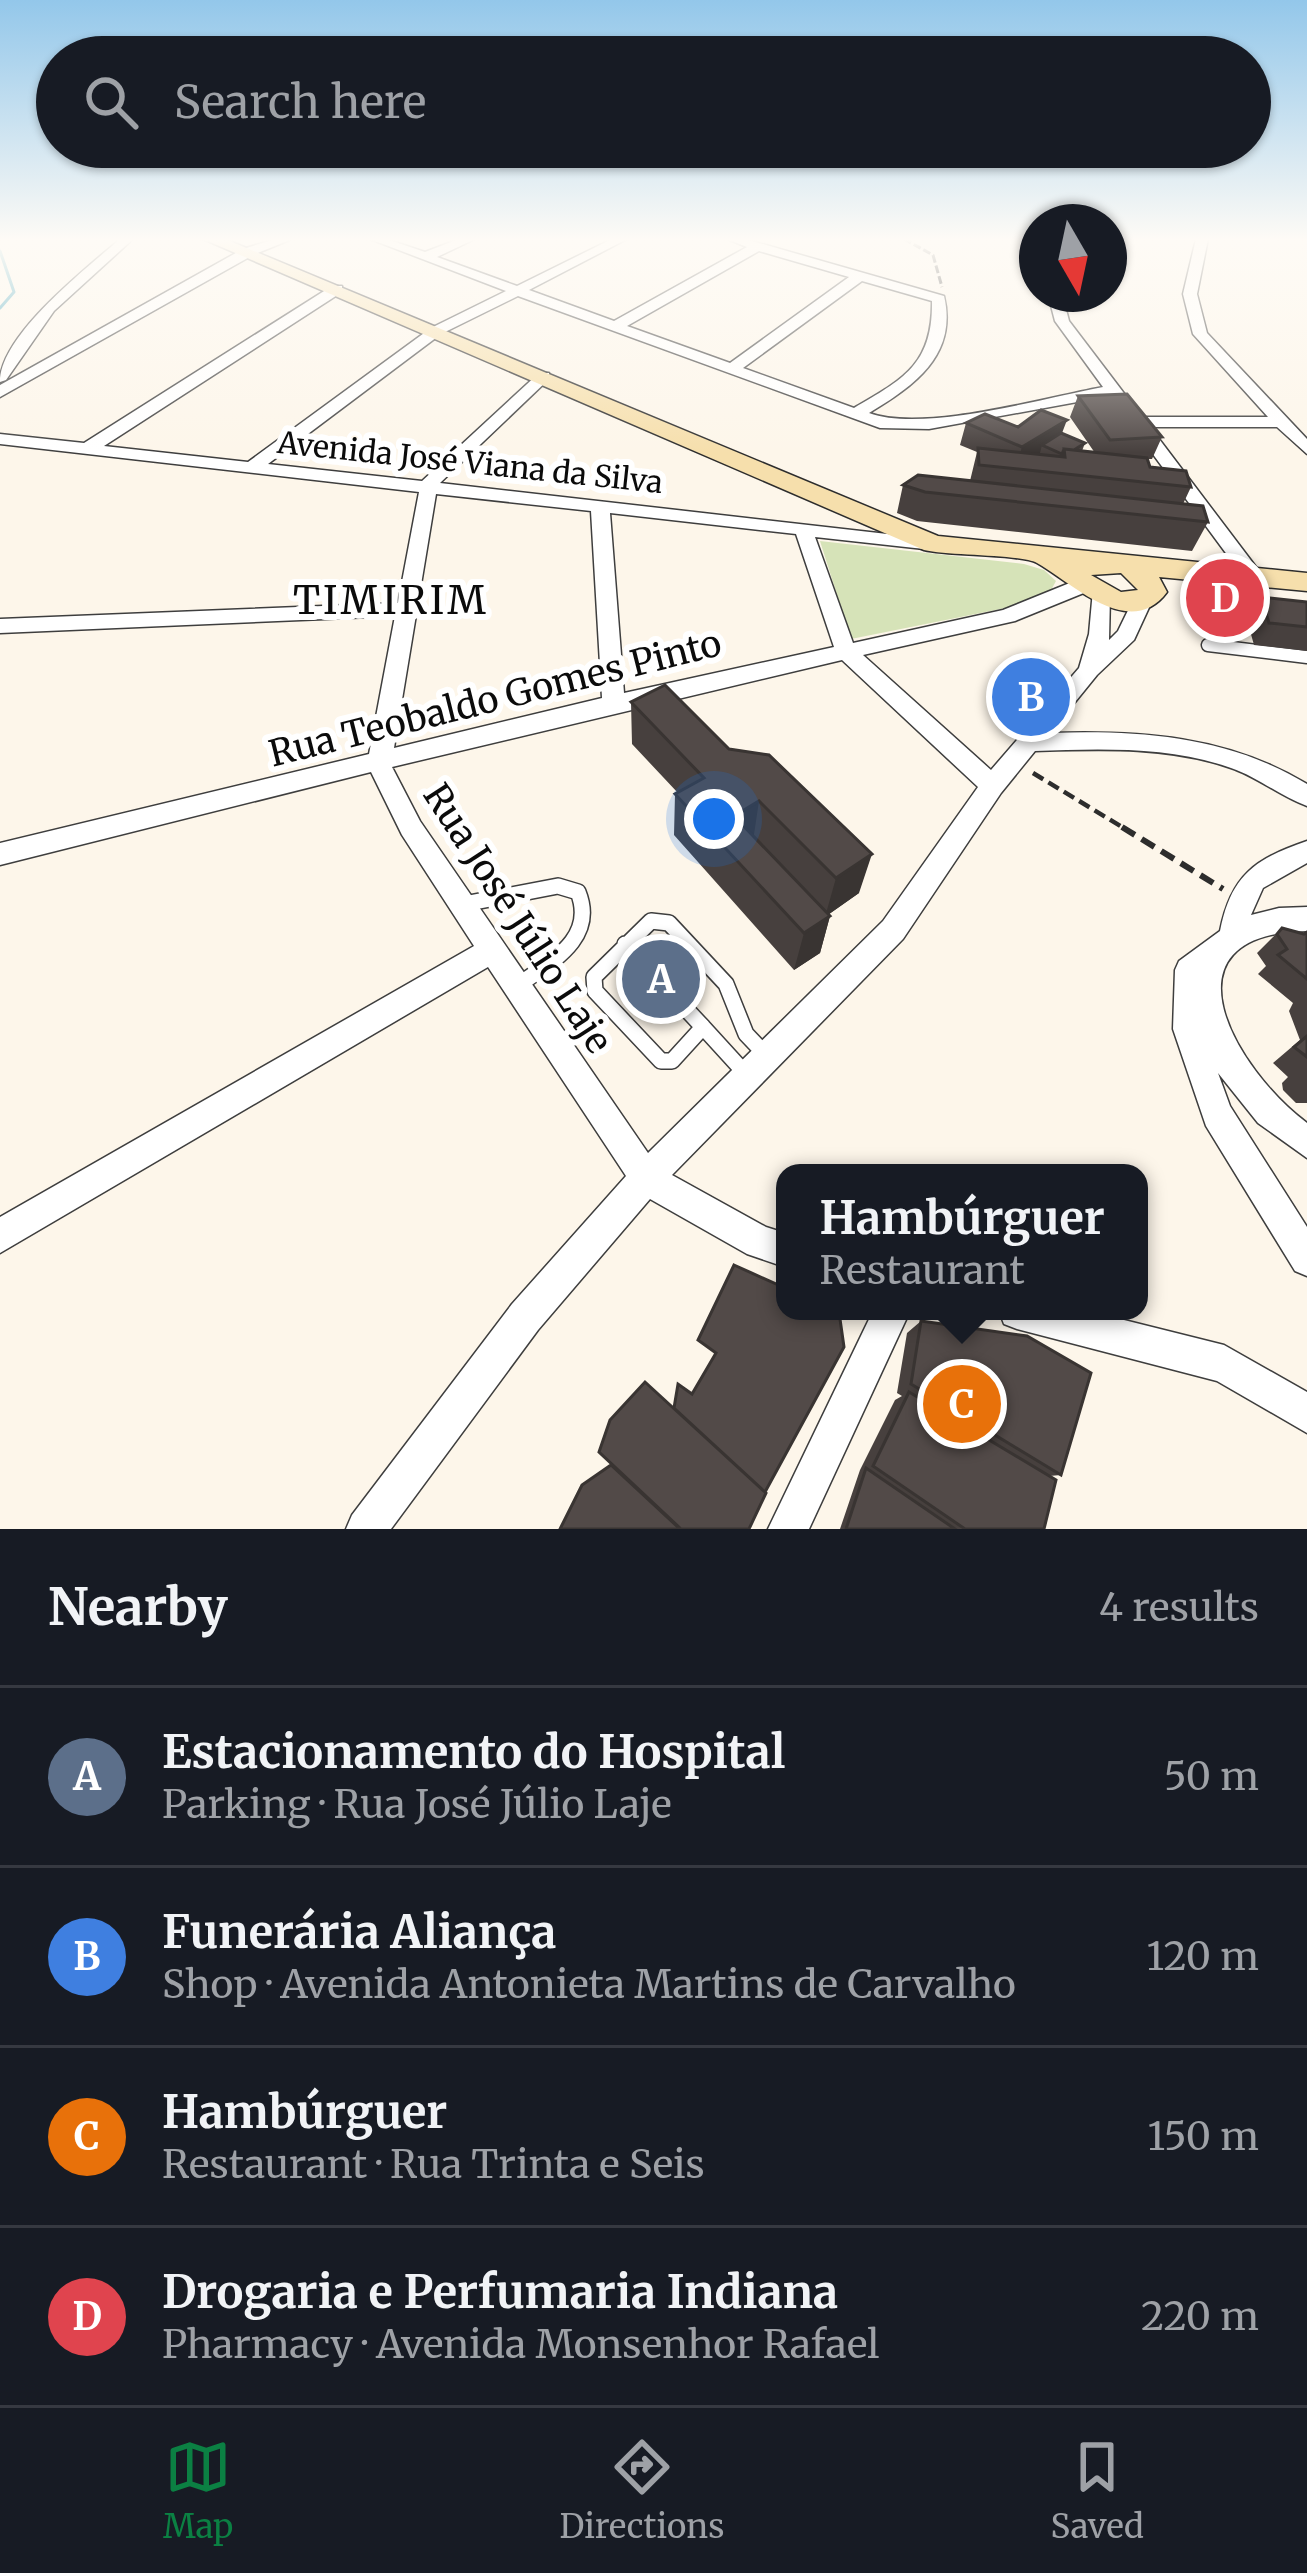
<!DOCTYPE html>
<meta charset="utf-8">
<style>
body{margin:0;font-family:Merriweather,serif;background:#242831;color:#f1f3f6}
.compass{position:absolute;left:1019px;top:204px;width:108px;height:108px;border-radius:50%;background:#171b24;box-shadow:0 3px 9px #0004;rotate:171deg}
.you{position:absolute;left:714px;top:819px;width:42px;height:42px;margin:-30px;border:9px solid #fff;border-radius:50%;background:#1a73e8;box-shadow:0 0 0 18px #1a73e833}
.badge{display:grid;place-items:center;width:78px;height:78px;border-radius:50%;background:#0b8043;color:#fff;font-size:39px;font-weight:700}
.pin{position:absolute;translate:-50% -50%;border:6px solid #fff;box-shadow:0 3px 12px #0006}
.popup{position:absolute;left:776px;top:1164px;width:372px;height:156px;box-sizing:border-box;display:grid;place-content:center;border-radius:24px;background:#171b24;filter:drop-shadow(0 3px 9px #0005);font-size:39px;white-space:nowrap;color:#9ea1a6}
.popup b{font-size:45px;color:#f1f3f6}
.popup::after{content:'';position:absolute;left:50%;top:100%;margin-left:-24px;border:24px solid transparent;border-top-color:#171b24}
.list{margin:0;padding:0;list-style:none}
h2{display:flex;justify-content:space-between;align-items:center;height:156px;margin:0;padding:0 48px;font-size:51px}
h2 small{font-size:39px;font-weight:400;color:#9ea1a6}
.list li{display:grid;grid-template-columns:78px 1fr auto;gap:36px;align-items:center;box-sizing:border-box;height:180px;padding:0 48px;border-top:3px solid #363941}
.list b{display:block;font-size:45px;white-space:nowrap}
.list p{margin:0;font-size:39px;white-space:nowrap;color:#9ea1a6}
.list em{font-size:39px;font-style:normal;color:#9ea1a6}
.icon{flex:none;width:66px;height:66px;fill:none;stroke:currentColor;stroke-width:2;stroke-linecap:round;stroke-linejoin:round}
.map{position:relative;flex:none;width:1307px;height:1529px;overflow:hidden}
.search{position:absolute;background:#171b24;box-shadow:0 3px 9px #0004;left:36px;right:36px;top:36px;height:132px;display:flex;align-items:center;gap:30px;box-sizing:border-box;padding:0 42px;border-radius:66px;color:#9ea1a6;font-size:45px}
.sheet{height:876px;background:#171b24}
nav{display:flex;justify-content:space-around;align-items:center;box-sizing:border-box;height:168px;border-top:3px solid #363941;background:#171b24;font-size:33px;color:#9ea1a6}
nav a{display:grid;justify-items:center;gap:6px}
nav .on{color:#0b8043}
.map>svg:first-child{display:block}
.green{fill:#d6e3b8}
.lines{fill:none;stroke-linecap:round;stroke-linejoin:round}
.stream{stroke:#44a4bd;stroke-width:3}
.lane-far1-casing{stroke:#3e3e3e;stroke-width:15}
.lane-casing{stroke:#3e3e3e;stroke-width:18}
.street-casing{stroke:#3e3e3e;stroke-width:3}
.secondary-casing{stroke:#2d2d2d;stroke-width:3}
.path-far2{stroke:#2d2d2d;stroke-width:3;stroke-dasharray:8 3;stroke-linecap:butt}
.path-far1{stroke:#2d2d2d;stroke-width:4.5;stroke-dasharray:12 6;stroke-linecap:butt}
.path{stroke:#2d2d2d;stroke-width:6;stroke-dasharray:15 8;stroke-linecap:butt}
.lane-far1{stroke:#fff;stroke-width:12}
.lane{stroke:#fff;stroke-width:15}
.street{fill:#fff;fill-rule:evenodd}
.secondary{fill:#f6dfac;fill-rule:evenodd}
.wall{fill:#47403e}
.shaded-wall{fill:#393432}
.building{fill:#524a48;stroke:#393432;stroke-width:3}
.labels{text-anchor:middle;stroke-width:12;stroke-linejoin:round;paint-order:stroke}
.far-street-label{font-size:30px;fill:#0b0b0b;stroke:#fff}
.street-label{font-size:36px;fill:#0b0b0b;stroke:#fff}
.neighbourhood-label{font-size:39px;letter-spacing:3px;fill:#0b0b0b;stroke:#fff}
</style>
<div class="map">
<svg width="1307" height="1529" viewBox="0 0 1307 1529">
<rect width="100%" height="100%" fill="#fdf6ea"/>
<path class="green" d="M820,541l204,23 20,6 12,11 -6,11 -24,12 -175,35z"/>
<g class="lines">
<path class="stream" d="M0,251l14,41 -14,16"/>
<g class="lane-far1-casing">
<path id="lane-far1" d="M1208,645l99,12"/>
</g>
<g class="lane-casing">
<path id="lane" d="M464,904l94,-18 20,6c19,47 -28,70 -61,94
M625,944l78,83
M745,1073l-42,-46 -31,34h-11l-66,-70 -1,-14 57,-56 18,2 57,61 20,50 21,22"/>
</g>
<g class="street-casing">
<path id="street" d="M120,239h13l-79,72 -48,69 -6,2c0,-47 86,-113 120,-143z
M275,239h17l-39,16 -253,142v-12l243,-136z
M370,239h16l39,13 34,-13h16l-38,18 80,29 95,-47h15l-98,51 85,31 133,-74 -20,-8h18l199,57c14,59 -30,90 -75,117 54,20 175,-15 234,-26l-48,-66 -7,-27h14l7,27 73,96h126l-75,-83 -10,-40 13,-55h12l-11,55 10,39 100,106v15l-30,-27h-127l109,144 3,4 -10,6 -7,-2 -135,-183 -181,33 -49,-1 -362,-132 -77,38 -173,130 154,17 117,-108h10v6l-109,104 500,57 3,4 -10,6 -118,-13 38,106 150,-33 79,-32h14v10l-81,33 -152,34 128,115 88,-102 10,-34 4,-44h14l3,5 -1,45 9,-9 17,-35h14l3,5 -18,39 -37,35 -47,58c90,-3 178,3 257,51v22c-26,-9 -49,-29 -76,-38 -62,-22 -131,-19 -196,-17l-34,42 -98,146 -231,236 94,52 19,6v34l-38,-13 -97,-55 -112,131 -147,199h-45l6,-14 160,-211 114,-128 -138,-209 -488,286v-36l474,-271 -72,-111 -31,-63 -371,93v-22l369,-89 26,-138 -395,17v-14l398,-16 21,-111 -419,-48v-10l84,9 248,-157h10v6l-238,154 144,16 183,-134 75,-37zM759,251l90,26 -119,86 -103,-37zM862,281l70,20c1,63 -28,78 -78,107l-111,-40zM436,494l155,17 11,187 -208,50zM610,513l186,21 38,113 -210,46zM842,660l136,127 -95,134 -235,232 -228,-332 -28,-54z
M1307,841v22l-44,25 -12,27 28,-7 28,-1v24c-151,3 -72,138 0,192v35l-49,-35 -40,-50 12,33 77,121v49l-12,-5 -89,-145 -33,-97 2,-59 4,-9 41,-30c11,-56 35,-72 87,-90z
M873,1311h37l-101,218h-41z
M999,1311h89l136,34 83,47v41l-90,-52 -200,-52 -13,-5z"/>
</g>
<g class="secondary-casing">
<path id="secondary" d="M203,239h22l713,297 369,37v18l-148,-14 8,15c-37,50 -96,-10 -130,-29 -18,-9 -88,-7 -113,-13zM1121,573l17,17 -17,2 -30,-17z"/>
</g>
<path class="path-far2" d="M904,239l29,16 9,32"/>
<path class="path-far1" d="M1033,773l94,57"/>
<path class="path" d="M1122,827l101,62"/>
<use href="#lane-far1" class="lane-far1"/>
<use href="#lane" class="lane"/>
<use href="#street" class="street"/>
<use href="#secondary" class="secondary"/>
</g>
<path class="wall" d="M1078,396l84,41 -10,22h-4l2,8 41,20 -8,17 25,18 -16,29 -275,-30 -20,-8 6,-28 67,-4 7,-29 -17,-7 6,-22 52,4 44,6 23,10 -3,8 13,2 -25,-36z
M1261,597l46,5v49l-53,-6 -7,-25z
M665,685l194,208 -30,21 1,2 -10,37 -26,17 -120,-135 1,-41 3,-1 -46,-49 -1,-42z
M1282,928l22,6 3,-2v171h-11l-13,-13 -1,-7 6,-6 -15,-14 27,-23 -11,-29 4,-8 -35,-29 8,-8 -9,-13z
M921,1321l140,154 -12,1 -5,53h-204l20,-59 35,-70 7,-4 -5,-3 10,-60z"/>
<path class="shaded-wall" d="M1067,420l-8,21 -17,4 -2,8 -25,16 7,-22z
M759,801l-6,40 -23,15 4,-40z
M872,854l-13,39 -34,24 11,-39z
M830,916l-10,37 -26,17 10,-37z"/>
<path class="building" d="M1127,394l35,43 -52,3 -32,-44z
M1041,410l26,10 -45,27 -56,-24 19,-9 33,13z
M1061,433l24,10 -11,7 -10,-1 -2,5 -20,-9z
M978,448l87,9 -1,-8 83,9 3,9 36,4 5,16 -212,-22z
M918,475l285,31 5,16 -283,-30 -22,-7z
M1261,597l46,5v25l-38,-4z
M665,685l64,64 40,6 103,99 -36,24 -77,-77 -25,15 96,100 -26,17 -129,-139 29,-16 -73,-76z
M1282,928l22,6 3,-2v47l-29,-24 9,-6 -10,-15z
M1307,1036v21l-13,-10z
M734,1265l51,23v23l54,1 5,35 -79,145 -91,-84 4,-24 14,10 24,-41 -18,-13z
M921,1321l106,15 64,37 -30,102 -150,-91z
M645,1382l121,111 -17,36h-68l-82,-77 11,-32z
M909,1392l147,88 -12,49h-79l-92,-63z
M611,1465l69,64h-120l22,-44z
M866,1468l89,61h-109z"/>
<linearGradient id="sky" x2="0" y2="1"><stop stop-color="#93c7ea"/><stop offset="0.53" stop-color="#fefbf6"/><stop offset="1" stop-color="#fefbf6" stop-opacity="0"/></linearGradient>
<rect width="1307" height="453" fill="url(#sky)"/>
<g class="labels">
<g class="far-street-label">
<text transform="translate(470 463) rotate(6)" y="10">Avenida José Viana da Silva</text>
</g>
<g class="street-label">
<text transform="translate(495 698) rotate(-14)" y="13">Rua Teobaldo Gomes Pinto</text>
<text transform="translate(518 918) rotate(57)" y="13">Rua José Júlio Laje</text>
</g>
<g class="neighbourhood-label">
<text x="391" y="614">TIMIRIM</text>
</g>
</g>
</svg>
<svg class="compass" viewBox="-18 -18 36 36"><path d="M0-13l5 13h-10z" fill="#e53935"/><path d="M0 13l5-13h-10z" fill="#9ea1a6"/></svg>
<div class="you"></div>
<div class="pin badge" style="left:661px;top:979px;background:#5c6f8a">A</div>
<div class="pin badge" style="left:1031px;top:697px;background:#3f7fe0">B</div>
<div class="pin badge" style="left:962px;top:1404px;background:#e8710a">C</div>
<div class="popup"><b>Hambúrguer</b>Restaurant</div>
<div class="pin badge" style="left:1225px;top:598px;background:#e0444e">D</div>
<div class="search"><svg class="icon" aria-label="search" viewBox="0 0 24 24"><circle cx="10" cy="10" r="6"/><path d="M15 15l6 6"/></svg>Search here</div>
</div>
<section class="sheet">
<h2>Nearby<small>4 results</small></h2>
<ul class="list">
<li><span class="badge" style="background:#5c6f8a">A</span><div><b>Estacionamento do Hospital</b><p>Parking · Rua José Júlio Laje</p></div><em>50 m</em></li>
<li><span class="badge" style="background:#3f7fe0">B</span><div><b>Funerária Aliança</b><p>Shop · Avenida Antonieta Martins de Carvalho</p></div><em>120 m</em></li>
<li><span class="badge" style="background:#e8710a">C</span><div><b>Hambúrguer</b><p>Restaurant · Rua Trinta e Seis</p></div><em>150 m</em></li>
<li><span class="badge" style="background:#e0444e">D</span><div><b>Drogaria e Perfumaria Indiana</b><p>Pharmacy · Avenida Monsenhor Rafael</p></div><em>220 m</em></li>
</ul>
</section>
<nav>
<a class="on"><svg class="icon" aria-label="map" viewBox="0 0 24 24"><path d="M3 6l6-2 6 2 6-2v14l-6 2-6-2-6 2zM9 4v14M15 6v14"/></svg>Map</a>
<a><svg class="icon" aria-label="directions" viewBox="0 0 24 24"><path d="M12 3l9 9-9 9-9-9zM9 14v-3h6M13 9l2 2-2 2"/></svg>Directions</a>
<a><svg class="icon" aria-label="saved" viewBox="0 0 24 24"><path d="M7 4h10v16l-5-4-5 4z"/></svg>Saved</a>
</nav>
